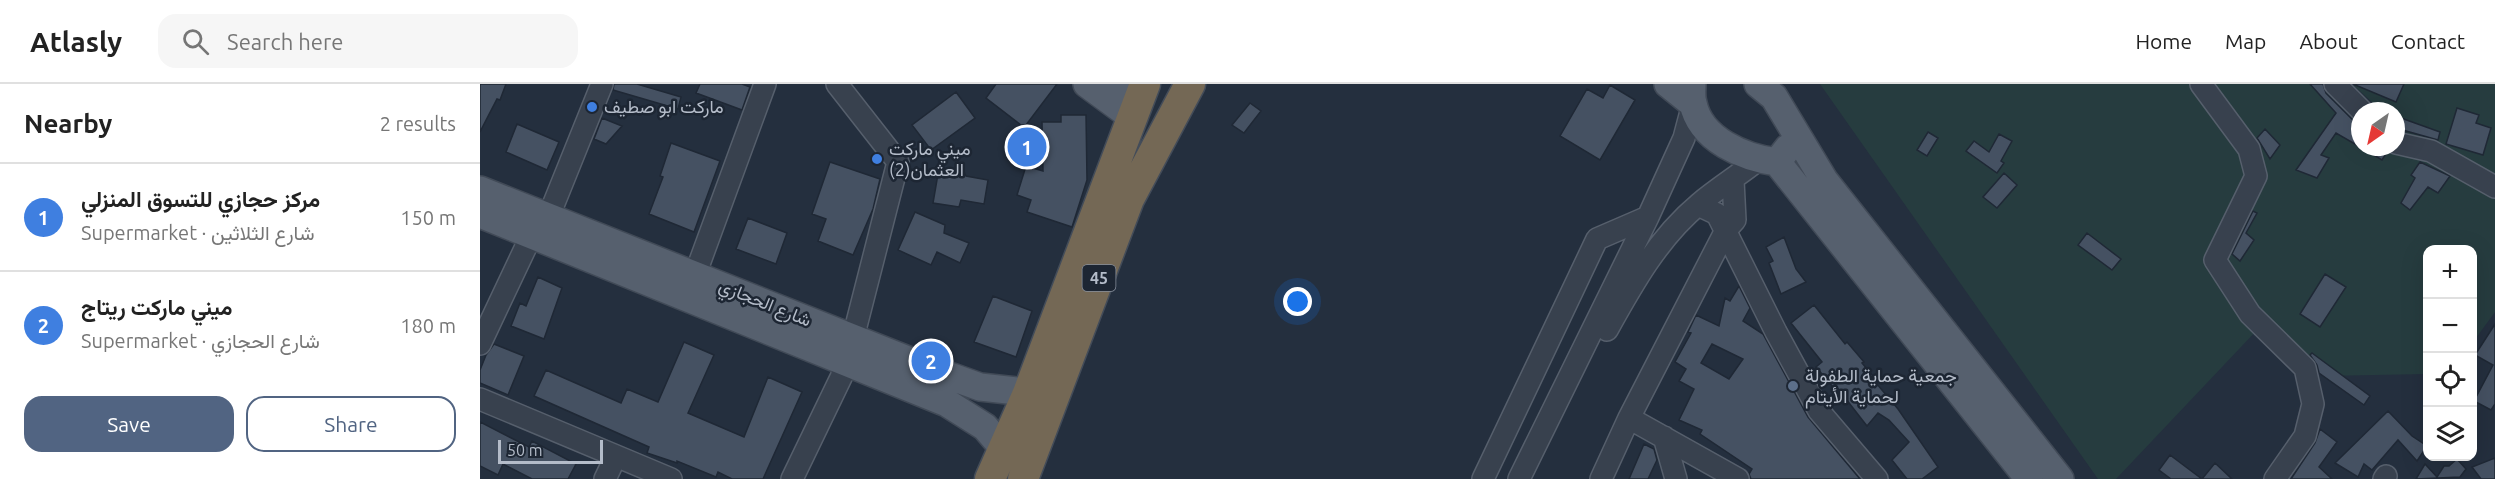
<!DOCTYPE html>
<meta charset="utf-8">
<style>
body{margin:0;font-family:Ubuntu,Vazirmatn,sans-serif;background:#f6f6f6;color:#222}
.controls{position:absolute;right:18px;bottom:18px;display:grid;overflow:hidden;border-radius:12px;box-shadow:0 6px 24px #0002}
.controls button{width:54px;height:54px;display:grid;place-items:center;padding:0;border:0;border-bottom:2px solid #e0e0e0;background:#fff;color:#222;font:30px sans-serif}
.compass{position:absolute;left:1871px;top:18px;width:54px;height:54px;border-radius:50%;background:#fff;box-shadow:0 6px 24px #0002;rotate:214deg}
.scale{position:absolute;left:18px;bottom:15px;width:105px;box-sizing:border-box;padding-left:6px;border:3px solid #b4bcc9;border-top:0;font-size:16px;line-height:21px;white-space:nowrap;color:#b4bcc9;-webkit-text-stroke:4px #1d2633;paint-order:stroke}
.you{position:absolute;left:818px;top:218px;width:21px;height:21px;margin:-15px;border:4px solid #fff;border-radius:50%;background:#1a73e8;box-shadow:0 0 0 9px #1a73e833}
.badge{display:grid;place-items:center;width:39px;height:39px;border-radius:50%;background:#516482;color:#fff;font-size:20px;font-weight:700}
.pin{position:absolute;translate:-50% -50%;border:3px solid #fff;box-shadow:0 2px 6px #0006}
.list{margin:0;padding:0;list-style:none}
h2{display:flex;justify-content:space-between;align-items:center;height:78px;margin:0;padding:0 24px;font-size:26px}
h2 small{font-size:20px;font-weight:400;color:#767676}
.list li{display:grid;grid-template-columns:39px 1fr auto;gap:18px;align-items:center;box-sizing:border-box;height:108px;padding:0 24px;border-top:2px solid #e0e0e0}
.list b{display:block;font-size:22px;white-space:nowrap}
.list p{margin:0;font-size:20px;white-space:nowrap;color:#767676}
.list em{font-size:20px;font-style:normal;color:#767676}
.actions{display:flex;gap:12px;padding:18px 24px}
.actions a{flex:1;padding:14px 0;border:2px solid #516482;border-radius:18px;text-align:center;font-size:21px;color:#516482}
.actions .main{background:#516482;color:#fff}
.icon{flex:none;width:33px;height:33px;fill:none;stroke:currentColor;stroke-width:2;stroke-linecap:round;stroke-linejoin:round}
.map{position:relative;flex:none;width:2015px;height:395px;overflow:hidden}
header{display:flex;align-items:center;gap:36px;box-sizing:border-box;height:84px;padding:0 30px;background:#fff;border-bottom:2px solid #e0e0e0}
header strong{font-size:28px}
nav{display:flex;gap:33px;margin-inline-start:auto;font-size:21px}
.search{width:420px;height:54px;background:#f6f6f6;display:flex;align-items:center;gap:15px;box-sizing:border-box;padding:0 21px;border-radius:18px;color:#767676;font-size:22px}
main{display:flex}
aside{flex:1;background:#fff}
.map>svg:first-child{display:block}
.green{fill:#263c3f}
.building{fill:#455162;stroke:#1f2835;stroke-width:1.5;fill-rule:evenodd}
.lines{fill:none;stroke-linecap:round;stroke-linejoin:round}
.minor-casing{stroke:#565f6c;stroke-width:24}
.major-casing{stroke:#414a57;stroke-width:30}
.highway-casing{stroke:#434c59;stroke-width:33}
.minor{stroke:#38414e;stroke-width:21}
.major{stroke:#56606e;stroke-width:27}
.highway{stroke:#746855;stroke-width:30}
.shop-dot{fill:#3f7fe0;stroke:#1d2633;stroke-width:2}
.service-dot{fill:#5c6f8a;stroke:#1d2633;stroke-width:2}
.labels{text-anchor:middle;stroke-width:5;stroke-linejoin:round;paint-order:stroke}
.shield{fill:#1d2633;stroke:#878f9c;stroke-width:1.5}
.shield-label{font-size:16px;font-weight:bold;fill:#b4bcc9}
.poi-label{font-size:18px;fill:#b4bcc9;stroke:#1d2633;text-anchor:start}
.street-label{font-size:18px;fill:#b4bcc9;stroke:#1d2633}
</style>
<header>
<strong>Atlasly</strong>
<div class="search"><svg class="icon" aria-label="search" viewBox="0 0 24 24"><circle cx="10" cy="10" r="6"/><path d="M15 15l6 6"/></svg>Search here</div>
<nav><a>Home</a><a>Map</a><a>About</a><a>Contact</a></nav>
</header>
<main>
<aside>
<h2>Nearby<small>2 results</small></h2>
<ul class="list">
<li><span class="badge" style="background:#3f7fe0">1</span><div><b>مركز حجازي للتسوق المنزلي</b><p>Supermarket · شارع الثلاثين</p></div><em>150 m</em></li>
<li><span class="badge" style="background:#3f7fe0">2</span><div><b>ميني ماركت ريتاج</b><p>Supermarket · شارع الحجازي</p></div><em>180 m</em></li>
</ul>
<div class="actions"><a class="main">Save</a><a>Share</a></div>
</aside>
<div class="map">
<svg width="2015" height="395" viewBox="0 0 2015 395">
<rect width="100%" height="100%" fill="#242f3e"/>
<path class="green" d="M1340,0h515l25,27v36h36l99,40v125l-22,30 -1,-93h-44l-1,125 -104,2 -65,-47 -142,150h-18z
M1872,0h143v101l-91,-54 -8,-8v-12h-14z"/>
<path class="building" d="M0,0h26l-6,16 -3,-1 -17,33z
M134,0h23l44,13 -3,12 -65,-19z
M220,0h42l8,3 -8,23 -46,-17z
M516,0h61l-31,41h-5l-35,-27z
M1830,0h13l3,9 27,27 7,3v24l-24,-14 -15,22 8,3 -12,20 -21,-8 40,-57z
M1873,0h51l-8,18z
M1130,1l25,15 -35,60 -40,-24 27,-47 16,9z
M476,8l19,26 -44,32 -19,-25z
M770,19l11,8 -17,22 -12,-8z
M1977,24l22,7 -3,8 15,5 -8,27 -37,-11z
M581,31h25l1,65 -15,47 -45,-15 4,-12 -14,-5 9,-29 17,5 -1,-49h19z
M122,34l20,8 -16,18 -12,-5z
M1921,34l39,14 -2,8 -39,-11z
M37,40l42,18 -12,28 -41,-18z
M1785,45l15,16 -10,14 -13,-21z
M1448,48l10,6 -11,18 -10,-6z
M1519,50l13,7 -11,20 3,2 -7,10 -31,-22 8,-10 15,11z
M191,59l49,18 -26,71 -45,-18 14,-37 -3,-1z
M1880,63h24l3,5 -5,8z
M350,78l50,17 -7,30 -20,46 -35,-14 8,-22 -14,-5z
M1940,78l30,14 -12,17 -10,-6 -18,23 -9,-7 14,-25 -4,-3z
M459,84l25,4 2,4 22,4 -4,24 -23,-4 -2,7 -26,-4z
M1524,89l13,12 -20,23 -14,-11z
M1773,127l4,2 -11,20 8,7 -14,21 -8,-7z
M435,128l30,13 -1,8 25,10 -9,20 -23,-11 -6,13 -33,-15z
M268,134l39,15 -11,31 -40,-15z
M1607,149l34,26 -9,11 -34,-25z
M1304,153l12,32 10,13 -25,12 -12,-31 4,-2 -7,-14z
M1845,190l21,13 -26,40 -20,-13z
M58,193l24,11 -18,51 -33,-13 9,-23 6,3z
M1259,202l11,22 -7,13 20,13 45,83 52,62h-109l-2,-5 3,-5 -52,-35 2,-4 -23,-10 15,-31 -15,-8 7,-12 -11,-7 16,-29 -3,-1 8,-17 23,11 6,-28 5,3zM1232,260l31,15 -14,20 -28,-16z
M513,212l39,15 -16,46 -42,-15z
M1334,221l31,39 2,-2 17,20 -2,1 11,13 -2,1 27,32 40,58 -16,12h-15l-15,-19 17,-18 -20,-22 -11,-7 -11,13 -32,-41 -2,2 -17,-20 6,-5 -31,-39z
M2015,240v80l-4,6 -17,-9 19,-36 -18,-10z
M204,258l30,13 -26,58 56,24 24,-60 34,15 -39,87h-31l-14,-7 -2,5 -39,-16v2l-30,-10 2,-6 -115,-51 12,-26 75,33 6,-14 31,13z
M14,260l30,12 -16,39 -28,-12v-13l6,-15z
M1832,269l58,43 -6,9 -45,-32 -2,-8 -7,-10z
M1908,327l24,25 15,10 -10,15 -19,-21 -26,30 -8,-6 -6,13 -23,-14z
M0,338l49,25 3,-6 44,23 -8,15h-36l-29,-15 -5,11 -18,-9z
M1840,345l17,13 -18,25 13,12h-41l24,-36z
M1164,360l10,5 3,11 -9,19h-19z
M1690,371l32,24 13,-16 17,16h-61l-12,-9z
M2015,374v21h-14l-9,-12z
M1977,375l9,10 -6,8 -44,2 9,-15 12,13 7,-11h5z"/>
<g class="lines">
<g class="minor-casing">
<path id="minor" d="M357,0l61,78 -45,176
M1721,0l48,65 7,27 -41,84 35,54 55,54 8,36 -8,32 -30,43
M1855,0l27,27
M1916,59l35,8 64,36
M1218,121l19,9 59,118 43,79 58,68
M68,134l54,-134
M215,191l70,-191
M1127,246c25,-45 51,-92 92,-126 19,-16 40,-29 59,-44
M0,260l52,-110
M0,315l191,80
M1149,334l109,61
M1184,353l12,42
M125,395l11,-23
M312,395l56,-116
M1003,395l114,-240 51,-22
M1039,395l129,-262 36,-79 9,-34
M1121,395l28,-61 97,-188 9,-10 -2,-40
M1904,395l2,-3"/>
</g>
<g class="major-casing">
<path id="major" d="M607,0l45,33
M643,0l17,12
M1188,0l25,20
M1212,0c0,6 -1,13 1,19 7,37 52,55 84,59l11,-14
M1278,0l16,13 50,83 236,299
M1297,78l252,317
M0,106l453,180 47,17 55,6 12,5
M0,130l467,189 38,24 23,27 9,7"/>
</g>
<g class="highway-casing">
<path id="highway" d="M510,395l38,-86 117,-309
M543,395l106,-280 61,-115"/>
</g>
<use href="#minor" class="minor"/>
<use href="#major" class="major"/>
<use href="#highway" class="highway"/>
</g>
<g class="shop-dot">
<circle cx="112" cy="23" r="6"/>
<circle cx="397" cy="75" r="6"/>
</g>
<circle class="service-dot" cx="1313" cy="302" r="6"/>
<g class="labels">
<rect class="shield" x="602.5" y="181" width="33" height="26" rx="4.5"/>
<g class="shield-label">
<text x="619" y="200">45</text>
</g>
<g class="poi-label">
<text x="124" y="29">ماركت ابو صطيف</text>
<text x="409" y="71">ميني ماركت<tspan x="409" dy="21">العثمان(2)</tspan></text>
<text x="1325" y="298">جمعية حماية الطفولة<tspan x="1325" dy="21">لحماية الأيتام</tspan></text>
</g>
<g class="street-label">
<text transform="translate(285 219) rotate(22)" y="6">شارع الحجازي</text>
</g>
</g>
</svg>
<div class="controls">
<button>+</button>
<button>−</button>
<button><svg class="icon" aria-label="locate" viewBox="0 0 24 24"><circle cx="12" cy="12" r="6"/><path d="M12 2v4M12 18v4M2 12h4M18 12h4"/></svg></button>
<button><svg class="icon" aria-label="layers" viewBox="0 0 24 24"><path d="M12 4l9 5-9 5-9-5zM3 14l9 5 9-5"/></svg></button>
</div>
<svg class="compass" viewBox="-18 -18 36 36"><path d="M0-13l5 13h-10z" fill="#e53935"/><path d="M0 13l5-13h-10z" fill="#767676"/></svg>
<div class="scale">50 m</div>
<div class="you"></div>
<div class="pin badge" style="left:547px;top:63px;background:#3f7fe0">1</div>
<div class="pin badge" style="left:451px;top:277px;background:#3f7fe0">2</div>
</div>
</main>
